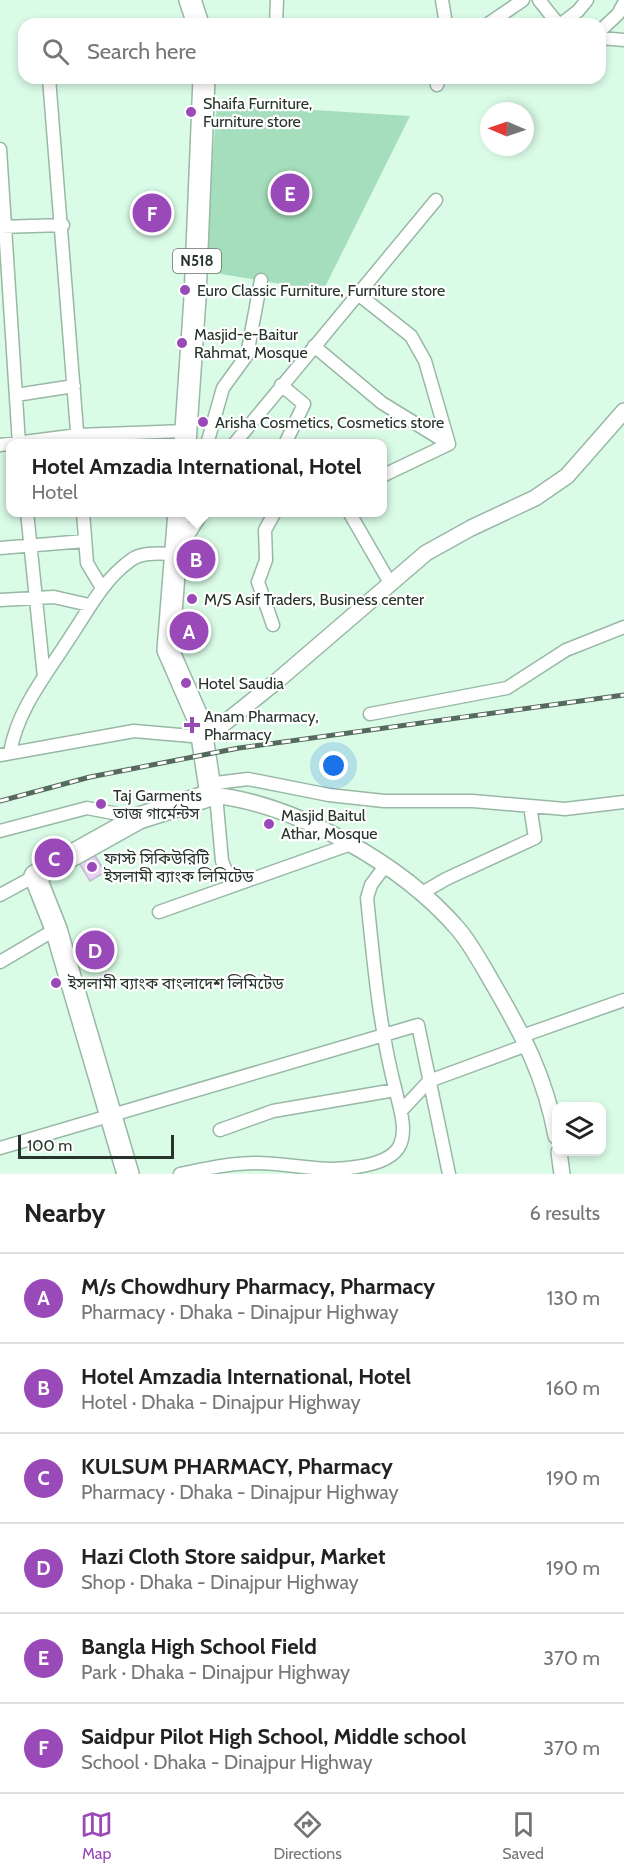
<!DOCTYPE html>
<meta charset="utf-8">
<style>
body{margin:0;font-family:Cabin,"Noto Sans Bengali",sans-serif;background:#f2f2f2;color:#222}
.controls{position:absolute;right:18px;bottom:18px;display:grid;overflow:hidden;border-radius:12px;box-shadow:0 3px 9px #0003}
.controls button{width:54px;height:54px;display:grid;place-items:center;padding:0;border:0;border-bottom:2px solid #e0e0e0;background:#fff;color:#222;font:30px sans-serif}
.compass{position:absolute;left:480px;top:102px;width:54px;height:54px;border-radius:50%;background:#fff;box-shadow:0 3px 9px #0003;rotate:272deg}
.scale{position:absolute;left:18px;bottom:15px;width:156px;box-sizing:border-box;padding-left:6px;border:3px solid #27342c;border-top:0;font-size:16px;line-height:21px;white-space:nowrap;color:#27342c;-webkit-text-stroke:4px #fff;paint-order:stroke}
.you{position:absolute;left:334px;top:766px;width:21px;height:21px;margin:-15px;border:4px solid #fff;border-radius:50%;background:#1a73e8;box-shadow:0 0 0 9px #1a73e833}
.badge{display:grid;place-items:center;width:39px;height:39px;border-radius:50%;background:#9a49b9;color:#fff;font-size:20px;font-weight:700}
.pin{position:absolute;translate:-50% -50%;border:3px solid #fff;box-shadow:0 2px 6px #0006}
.popup{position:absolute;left:6px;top:439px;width:381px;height:78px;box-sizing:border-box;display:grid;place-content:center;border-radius:12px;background:#fff;filter:drop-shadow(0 2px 4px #0005);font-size:20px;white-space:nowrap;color:#767676}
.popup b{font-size:22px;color:#222}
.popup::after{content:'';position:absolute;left:50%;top:100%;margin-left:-12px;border:12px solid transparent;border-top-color:#fff}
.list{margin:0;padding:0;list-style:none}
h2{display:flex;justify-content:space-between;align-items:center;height:78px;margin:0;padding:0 24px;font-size:26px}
h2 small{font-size:20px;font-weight:400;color:#767676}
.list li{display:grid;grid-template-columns:39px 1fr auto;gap:18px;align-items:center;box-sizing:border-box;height:90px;padding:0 24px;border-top:2px solid #e0e0e0}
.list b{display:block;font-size:22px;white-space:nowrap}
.list p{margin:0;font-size:20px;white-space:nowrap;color:#767676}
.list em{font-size:20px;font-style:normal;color:#767676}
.icon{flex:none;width:33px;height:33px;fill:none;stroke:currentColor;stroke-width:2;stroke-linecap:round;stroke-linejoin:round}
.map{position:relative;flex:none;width:624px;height:1174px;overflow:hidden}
.search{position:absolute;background:#fff;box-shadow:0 3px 9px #0003;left:18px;right:18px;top:18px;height:66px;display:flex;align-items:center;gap:15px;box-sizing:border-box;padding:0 21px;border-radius:18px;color:#767676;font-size:22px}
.sheet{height:618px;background:#fff}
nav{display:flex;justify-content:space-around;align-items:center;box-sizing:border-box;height:84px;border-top:2px solid #e0e0e0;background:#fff;font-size:16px;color:#767676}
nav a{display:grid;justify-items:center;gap:3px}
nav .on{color:#9a49b9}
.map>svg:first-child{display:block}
.green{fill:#a5debc}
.building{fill:#e7d2ef;stroke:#cab6d3;stroke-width:1.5}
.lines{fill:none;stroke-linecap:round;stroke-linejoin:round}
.minor-casing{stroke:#98b8a5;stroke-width:15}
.tertiary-casing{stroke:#98b8a5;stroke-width:18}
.trunk-casing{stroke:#98b8a5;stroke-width:24}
.minor{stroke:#fff;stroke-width:12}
.tertiary{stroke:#fff;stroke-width:15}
.trunk{stroke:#fff;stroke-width:21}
.rail-casing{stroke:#56695d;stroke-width:5}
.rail{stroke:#fff;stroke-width:3;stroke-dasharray:9;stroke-linecap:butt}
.poi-dot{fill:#9a49b9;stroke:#fff;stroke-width:2}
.labels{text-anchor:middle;stroke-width:4.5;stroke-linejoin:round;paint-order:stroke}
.shield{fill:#fff;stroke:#68716b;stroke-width:1.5}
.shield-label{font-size:15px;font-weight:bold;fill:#27342c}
.poi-label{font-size:16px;fill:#27342c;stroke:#fff;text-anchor:start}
</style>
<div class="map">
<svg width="624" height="1174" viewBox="0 0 624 1174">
<rect width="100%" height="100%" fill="#dafce7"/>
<path class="green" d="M217,104l193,12 -87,175 -120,-20z"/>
<path class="building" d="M199,542l6,7 6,-5 3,4 -18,18 -9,-8z
M94,854l11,18 -15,9 -11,-18z"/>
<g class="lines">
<g class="minor-casing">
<path id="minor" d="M442,0l4,24
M539,0l19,24
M276,24l1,-24
M488,24l35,-24
M561,24l17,-13 9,-11
M600,31l18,-17 6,-11
M600,38l24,2
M49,78l29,366
M437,85l2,-7
M0,149l19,295
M0,227l63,-2
M358,294l53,42 14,25 24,83 -67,32
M314,346l68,57 67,41
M281,385l23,19 -19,40
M16,395l58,-9
M207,444l16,-56 24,-33 14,-75
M234,444l202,-244
M0,445l78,-10 108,-4
M27,512l17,165
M83,512l4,51 15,25
M349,512l41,71
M0,548l85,-7
M0,600l54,-3 35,8
M273,625l-15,-43 8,-22 -1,-30 10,-18
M370,714l137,-26 59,-38 58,-23
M10,753c7,-43 36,-78 59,-114 19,-28 33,-58 62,-79 12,-9 31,-6 45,-6l27,-42
M0,755l134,-24 69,6
M208,784l40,-5 81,16 55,6h89l92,8 59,-7
M216,795l6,66 10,25
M0,831l87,-23 52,10
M422,893l24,-14 89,-41 -5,-32
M0,895l35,-19
M159,912l192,-68
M0,962l56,-33
M522,1036l102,-36
M401,1111l28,-30 98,-36
M220,1130l53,-19 122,-21
M0,1148l418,-123 31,149
M180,1174c25,-5 50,-11 76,-11 34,0 67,10 100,4 14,-2 37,-7 44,-22 7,-16 0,-36 -4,-53 -17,-65 -22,-127 -29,-194l4,-13 14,-19"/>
</g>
<g class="tertiary-casing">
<path id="tertiary" d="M203,737l14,-8 60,-48 149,-128 45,-25 64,-30 32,-22 57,-65
M211,795c84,8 192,70 247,134 13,15 24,36 34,53 31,53 53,94 64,154
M559,1152l3,22"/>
</g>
<g class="trunk-casing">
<path id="trunk" d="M190,0l8,24
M185,444l10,-146 9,-220
M128,1174l-72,-245 -21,-53 104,-58 72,-23 -11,-72 -32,-73 11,-138"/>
</g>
<use href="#minor" class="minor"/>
<use href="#tertiary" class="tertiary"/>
<use href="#trunk" class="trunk"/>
<g class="rail-casing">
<path id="rail" d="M0,801l90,-24 149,-29 385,-53"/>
</g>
<use href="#rail" class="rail"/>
</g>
<g class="poi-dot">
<circle cx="191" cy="112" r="6"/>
<circle cx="185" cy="290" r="6"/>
<circle cx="182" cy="343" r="6"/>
<circle cx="203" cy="422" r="6"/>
<circle cx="192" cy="599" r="6"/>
<circle cx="186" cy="683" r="6"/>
<path d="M189 716h6v6h6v6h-6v6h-6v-6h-6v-6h6z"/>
<circle cx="101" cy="804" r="6"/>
<circle cx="269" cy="824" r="6"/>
<circle cx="92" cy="867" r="6"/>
<circle cx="56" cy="983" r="6"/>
</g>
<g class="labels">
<rect class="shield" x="173" y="249" width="48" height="24" rx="4.5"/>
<g class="shield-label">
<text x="197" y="266">N518</text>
</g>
<g class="poi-label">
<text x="203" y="109">Shaifa Furniture,<tspan x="203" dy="18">Furniture store</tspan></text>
<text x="197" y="296">Euro Classic Furniture, Furniture store</text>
<text x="194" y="340">Masjid-e-Baitur<tspan x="194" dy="18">Rahmat, Mosque</tspan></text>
<text x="215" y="428">Arisha Cosmetics, Cosmetics store</text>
<text x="204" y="605">M/S Asif Traders, Business center</text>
<text x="198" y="689">Hotel Saudia</text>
<text x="204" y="722">Anam Pharmacy,<tspan x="204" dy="18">Pharmacy</tspan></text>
<text x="113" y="801">Taj Garments<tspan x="113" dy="18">তাজ গার্মেন্টস</tspan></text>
<text x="281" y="821">Masjid Baitul<tspan x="281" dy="18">Athar, Mosque</tspan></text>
<text x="104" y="864">ফাস্ট সিকিউরিটি<tspan x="104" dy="18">ইসলামী ব্যাংক লিমিটেড</tspan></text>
<text x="68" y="989">ইসলামী ব্যাংক বাংলাদেশ লিমিটেড</text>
</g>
</g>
</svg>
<div class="controls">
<button><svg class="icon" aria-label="layers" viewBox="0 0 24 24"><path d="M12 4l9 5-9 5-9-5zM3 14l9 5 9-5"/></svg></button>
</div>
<svg class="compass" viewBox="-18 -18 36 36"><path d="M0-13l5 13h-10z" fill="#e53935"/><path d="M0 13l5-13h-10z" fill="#767676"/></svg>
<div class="scale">100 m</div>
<div class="you"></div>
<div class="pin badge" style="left:189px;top:631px">A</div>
<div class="pin badge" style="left:196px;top:559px">B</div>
<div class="popup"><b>Hotel Amzadia International, Hotel</b>Hotel</div>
<div class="pin badge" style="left:54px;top:858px">C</div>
<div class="pin badge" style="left:95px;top:950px">D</div>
<div class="pin badge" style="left:290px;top:193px">E</div>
<div class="pin badge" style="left:152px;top:213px">F</div>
<div class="search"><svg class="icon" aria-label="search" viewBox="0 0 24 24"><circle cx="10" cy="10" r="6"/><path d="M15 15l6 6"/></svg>Search here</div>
</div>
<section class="sheet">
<h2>Nearby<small>6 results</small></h2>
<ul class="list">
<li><span class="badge">A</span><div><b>M/s Chowdhury Pharmacy, Pharmacy</b><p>Pharmacy · Dhaka - Dinajpur Highway</p></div><em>130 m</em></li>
<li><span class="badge">B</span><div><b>Hotel Amzadia International, Hotel</b><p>Hotel · Dhaka - Dinajpur Highway</p></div><em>160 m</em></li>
<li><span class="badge">C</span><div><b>KULSUM PHARMACY, Pharmacy</b><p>Pharmacy · Dhaka - Dinajpur Highway</p></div><em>190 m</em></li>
<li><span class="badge">D</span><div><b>Hazi Cloth Store saidpur, Market</b><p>Shop · Dhaka - Dinajpur Highway</p></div><em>190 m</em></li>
<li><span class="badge">E</span><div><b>Bangla High School Field</b><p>Park · Dhaka - Dinajpur Highway</p></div><em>370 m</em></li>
<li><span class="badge">F</span><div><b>Saidpur Pilot High School, Middle school</b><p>School · Dhaka - Dinajpur Highway</p></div><em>370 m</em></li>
</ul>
</section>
<nav>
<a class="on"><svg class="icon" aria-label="map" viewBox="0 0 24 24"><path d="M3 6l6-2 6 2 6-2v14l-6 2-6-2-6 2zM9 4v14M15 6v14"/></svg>Map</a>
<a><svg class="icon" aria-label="directions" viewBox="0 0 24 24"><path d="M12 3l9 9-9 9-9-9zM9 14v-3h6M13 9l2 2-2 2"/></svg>Directions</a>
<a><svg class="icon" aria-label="saved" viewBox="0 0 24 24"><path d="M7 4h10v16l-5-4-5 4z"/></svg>Saved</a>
</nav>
